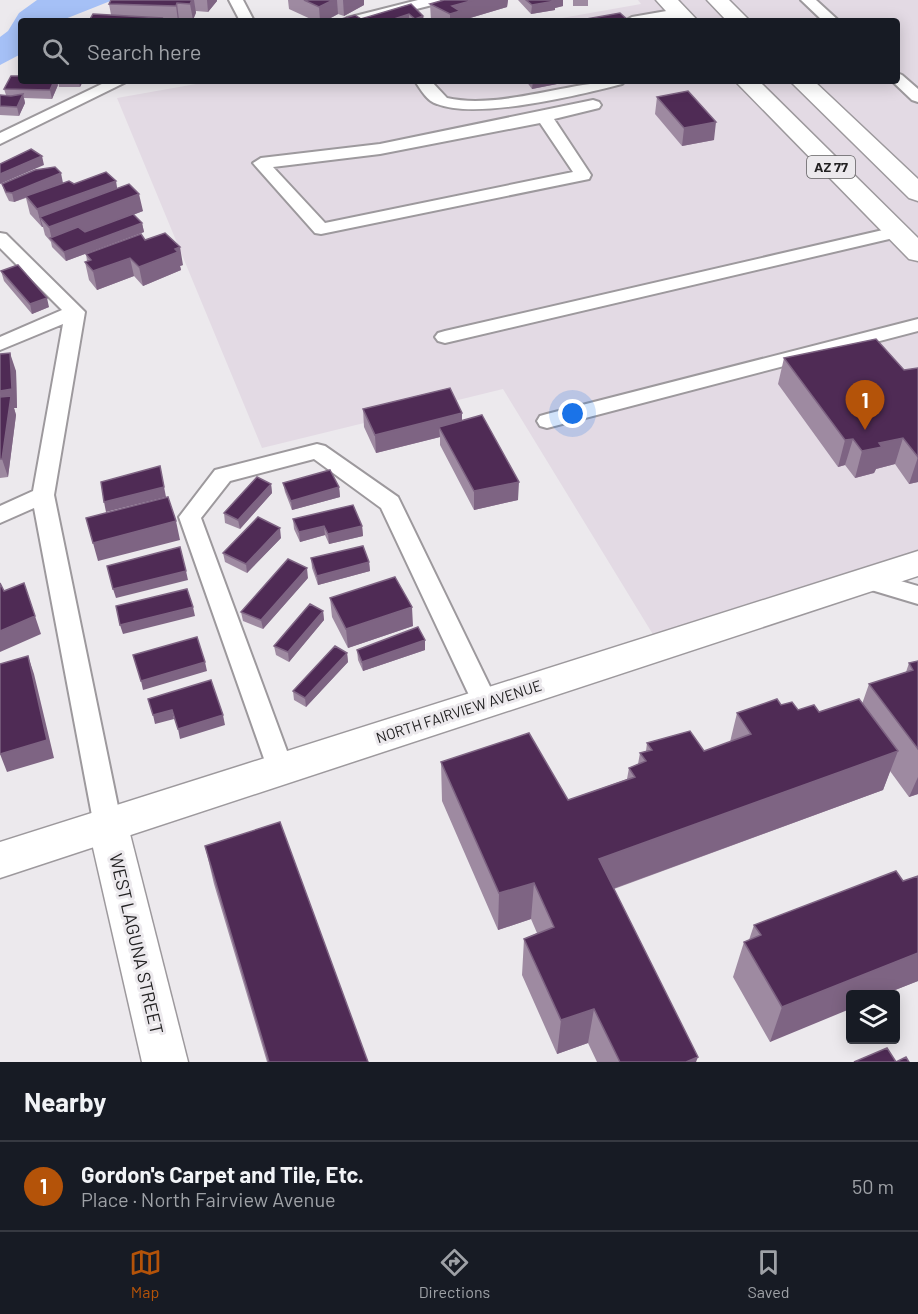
<!DOCTYPE html>
<meta charset="utf-8">
<style>
body{margin:0;font-family:Barlow,sans-serif;background:#242831;color:#f1f3f6}
.controls{position:absolute;right:18px;bottom:18px;display:grid;overflow:hidden;border-radius:6px;box-shadow:0 3px 15px #0003}
.controls button{width:54px;height:54px;display:grid;place-items:center;padding:0;border:0;border-bottom:2px solid #363941;background:#171b24;color:#f1f3f6;font:30px sans-serif}
.you{position:absolute;left:573px;top:414px;width:21px;height:21px;margin:-15px;border:4px solid #fff;border-radius:50%;background:#1a73e8;box-shadow:0 0 0 9px #1a73e833}
.badge{display:grid;place-items:center;width:39px;height:39px;border-radius:50%;background:#b45309;color:#fff;font-size:20px;font-weight:700}
.pin{position:absolute;translate:-50% -50px;filter:drop-shadow(0 2px 3px #0008)}
.pin::after{content:'';position:absolute;top:32px;width:21px;height:18px;background:inherit;clip-path:polygon(0 0,100% 0,50% 100%)}
.list{margin:0;padding:0;list-style:none}
h2{display:flex;justify-content:space-between;align-items:center;height:78px;margin:0;padding:0 24px;font-size:26px}
h2 small{font-size:20px;font-weight:400;color:#9ea1a6}
.list li{display:grid;grid-template-columns:39px 1fr auto;gap:18px;align-items:center;box-sizing:border-box;height:90px;padding:0 24px;border-top:2px solid #363941}
.list b{display:block;font-size:22px;white-space:nowrap}
.list p{margin:0;font-size:20px;white-space:nowrap;color:#9ea1a6}
.list em{font-size:20px;font-style:normal;color:#9ea1a6}
.icon{flex:none;width:33px;height:33px;fill:none;stroke:currentColor;stroke-width:2;stroke-linecap:round;stroke-linejoin:round}
.map{position:relative;flex:none;width:918px;height:1062px;overflow:hidden}
.search{position:absolute;background:#171b24;box-shadow:0 3px 15px #0003;left:18px;right:18px;top:18px;height:66px;display:flex;align-items:center;gap:15px;box-sizing:border-box;padding:0 21px;border-radius:6px;color:#9ea1a6;font-size:22px}
.sheet{height:168px;background:#171b24}
nav{display:flex;justify-content:space-around;align-items:center;box-sizing:border-box;height:84px;border-top:2px solid #363941;background:#171b24;font-size:16px;color:#9ea1a6}
nav a{display:grid;justify-items:center;gap:3px}
nav .on{color:#b45309}
.map>svg:first-child{display:block}
.built{fill:#e3dae4}
.water{fill:#a5c0f6}
.lines{fill:none;stroke-linecap:round;stroke-linejoin:round}
.lane-casing{stroke:#9d999d;stroke-width:4}
.street-casing{stroke:#9d999d;stroke-width:3}
.secondary-casing{stroke:#9d999d;stroke-width:3}
.highway-casing{stroke:#9d999d;stroke-width:3}
.lane{fill:#fff;fill-rule:evenodd}
.street{fill:#fff;fill-rule:evenodd}
.secondary{fill:#fff;fill-rule:evenodd}
.highway{fill:#fff;fill-rule:evenodd}
.wall{fill:#9e8aa1}
.shaded-wall{fill:#7e6483}
.building{fill:#4f2b55;stroke:#7e6483;stroke-width:1.5}
.labels{text-anchor:middle;stroke-width:6;stroke-linejoin:round;paint-order:stroke}
.shield{fill:#ece9ed;stroke:#5f5d5f;stroke-width:1.5}
.shield-label{font-size:14px;font-weight:bold;fill:#222122}
.street-label{font-size:15px;fill:#222122;stroke:#ece9ed}
.near-street-label{font-size:18px;fill:#222122;stroke:#ece9ed}
</style>
<div class="map">
<svg width="918" height="1062" viewBox="0 0 918 1062">
<rect width="100%" height="100%" fill="#ece9ed"/>
<path class="built" d="M638,0h280v563l-258,83 -157,-257 -241,59 -145,-350 96,-17h684v-60h-352l96,-17z"/>
<path class="water" d="M37,0h76l-53,21h-39v33l-21,11v-28l8,-6 11,-18z"/>
<g class="lines">
<g class="lane-casing">
<path id="lane" d="M229,0h14l11,21h-14z
M418,0h24l-2,3 -71,18h-24l2,-3z
M801,0h15l23,21h-16z
M678,9l5,1 2,3 -2,3 -26,5h-32l7,-4z
M897,73l5,2 16,14v13l-6,-2 -20,-19h5z
M108,81h20l-128,63v-11z
M415,81h16l16,17c52,12 123,-17 178,-17l-3,3c-43,11 -144,36 -185,20 -10,-3 -16,-14 -22,-23z
M593,100l6,2 2,3 -2,3 -45,11 37,56 -2,4 -268,55 -6,-1 -62,-70 8,-5 119,-14zM540,123l33,49 -248,51 -52,-56 107,-13z
M896,227l6,1 3,4 -3,4 -457,107 -7,-2 -3,-4 3,-4 7,-2z
M0,233l6,1 79,78 -31,183 68,331 -4,8 -10,4 -10,-4 -4,-8 -60,-318 -34,15v-17l33,-15 30,-167 -63,26v-13l62,-27 -62,-62z
M918,319v12l-371,97 -7,-2 -3,-5 3,-5 7,-2z
M317,444l8,2 73,51 100,206 -4,7 -9,3 -9,-3 -95,-202 -67,-49 -84,22 -29,37 93,252 -4,8 -9,3 -9,-3 -4,-8 -89,-253 36,-47z
M866,571l52,15v18l-60,-18 -4,-6 4,-6z"/>
</g>
<g class="street-casing">
<path id="street" d="M108,809l14,5 6,12 60,236h-46l-54,-236 6,-12z"/>
</g>
<g class="secondary-casing">
<path id="secondary" d="M918,551v25l-918,302v-36z"/>
</g>
<g class="highway-casing">
<path id="highway" d="M656,0h22l20,21h-23z
M707,0h22l21,21h-23z
M735,81h24l159,157v23l-9,-2z
M790,81h24l104,98v22l-9,-3z"/>
</g>
<use href="#lane" class="lane"/>
<use href="#street" class="street"/>
<use href="#secondary" class="secondary"/>
<use href="#highway" class="highway"/>
</g>
<path class="wall" d="M111,0h106v1l-9,11 -12,-1 -3,9 -104,1 22,-6 -2,-11z
M288,0h76v5l-20,11 -6,-2 -13,7h-10l-26,-12z
M440,0h68l-1,7 -47,14h-28l-1,-1 -1,-16 10,-3z
M518,0h45v6l-8,2v2l-24,4z
M573,0h15v6h-15z
M411,4l12,12 1,5h-86l23,-2z
M58,81h34h-9l-3,6h-21z
M526,81h46l-40,8z
M58,85l-6,14 -28,-1 1,5 -6,13 -19,-1v-20h6l-2,-6z
M657,97l57,43 -32,6 -27,-32z
M63,183l54,6 26,22 -10,4 9,8 2,9 -78,29 -14,-14 -1,-5 -6,-7 -2,-8h-1l-12,-13 -4,-16 -12,4 -5,-1 -4,-8 -3,-9z
M145,240l38,25 -3,1 1,4 -38,16 -9,-10 -37,14 -8,-10 -4,-18 2,-1 -1,-7z
M1,271l48,36 -17,7 -28,-33z
M0,354l16,17 1,37h-3l2,7 -8,62 -8,1z
M784,358l120,12 14,-2v114l-9,2 -14,-20 -19,5 -2,4 -19,5 -10,-13 -7,2 -60,-83z
M363,409l99,4v8l56,79 -44,10 -34,-65v-8l-64,16 -12,-26z
M283,483l56,4 1,10 -48,13 -7,-18z
M271,484l1,9 -32,36 -15,-6 -1,-10z
M293,519l69,7 1,10 -34,8 -4,-9 -25,7 -6,-13z
M281,538l-34,35 -22,-11 -2,-9z
M311,558l58,4 1,9 -52,14 -6,-17z
M308,578l-45,51 -20,-8 -2,-9z
M330,598l83,28 -65,22 -16,-31z
M323,611l1,9 -35,42 -13,-7 -2,-9z
M425,640v10l-62,21 -5,-11 -1,-10z
M347,653l1,9 -42,45 -12,-7 -1,-9z
M918,661v133l-9,3 -19,-26 -7,19 -269,99 82,173h-99l-9,-19 -31,11 -35,-79 2,-36 13,-6 -6,-14 -33,11 -56,-129 -1,-39 127,38 59,-21 2,-11 9,-4 2,-11 6,-2 1,-8 57,8 26,-9 7,-29 44,-8 17,5 21,2 43,-8 7,-20 37,-12 3,-9z
M205,846l163,216h-101l-53,-178z
M754,925l164,56 -33,13h-35l-80,48 -37,-65 11,-35 5,-2z"/>
<path class="shaded-wall" d="M192,0h2l2,13 -3,7 -3,-16z
M207,0h10v1l-9,11z
M333,0h4l1,14 -13,7h-5l-1,-14z
M343,0h21v5l-20,11z
M474,0h34l-1,7 -47,14h-10v-7l2,-8z
M554,0h9v6l-8,2v2l-24,4 1,-9z
M177,3l2,17v1h-1l-2,-15z
M409,14v7h-21z
M423,16l1,5h-9v-2z
M54,81h3l1,4 -6,14 -2,-9z
M79,81h4l-3,6z
M533,81h39l-40,8z
M23,94l2,9 -6,13 -2,-9z
M716,122l-2,18 -32,6 2,-18z
M42,156l2,9 -44,19v-10z
M61,173l2,10 -49,19 -2,-9z
M116,181l3,18 -79,18 3,10h-1l-5,-18z
M139,194l4,17 -87,33 -4,-4 -3,-13z
M142,223l2,9 -78,29 -2,-9z
M180,247l3,18 -3,1 1,4 -38,16 -4,-19 36,-18z
M130,258l4,18 -37,14 -4,-19z
M47,298l2,9 -17,7 -2,-10z
M10,353l6,18 1,37h-3l2,7 -8,62 -6,-18 -2,-68z
M462,413v18l-23,-4 1,10 -64,16 -1,-18z
M903,438l-8,26 -19,5 -2,4 -19,5 7,-27 17,-8z
M853,439l-8,26 -7,2 7,-27z
M918,457v25l-9,2z
M160,466l6,31 -60,15 -2,-10z
M519,482l-1,18 -44,10v-19z
M271,484l1,9 -32,36 -2,-9z
M339,487l1,10 -48,13 -1,-9z
M176,521l4,19 -82,21 -5,-18z
M324,526l1,9 -25,7 -1,-10z
M362,526l1,10 -34,8 -1,-10z
M280,528l1,10 -34,35 -1,-9z
M369,562l1,9 -52,14 -1,-9z
M307,568l1,10 -45,51 -2,-9z
M186,571l2,9 -72,18 -3,-9z
M24,583l17,51 -41,18v-21z
M193,607l2,9 -72,18 -3,-9z
M412,607l1,19 -65,22 -2,-19z
M323,611l1,9 -35,42 -1,-10z
M425,640v10l-62,21 -1,-9z
M347,653l1,9 -42,45 -1,-9z
M28,656l6,18 20,84 -47,14 -7,-18z
M205,662l2,9 -64,19 -2,-9z
M172,710l2,9 -19,5 -2,-9z
M223,715l2,10 -45,14 -2,-10z
M898,751l-15,39 -290,106 6,-37z
M918,777v17l-9,3z
M534,883l-3,36 -33,11 1,-37z
M918,953v28l-33,13h-35v15l-80,33 12,-35z
M594,1009l-6,34 -31,11 4,-34z
M698,1057l-2,5h-10z"/>
<path class="building" d="M111,0h81l-2,4 -13,-1 -1,3 -67,-2z
M304,0h29l-14,7z
M444,0h30l-22,6 8,5 -10,3 -20,-10z
M526,0h28l1,1 -23,4z
M411,4l12,12 -8,3 -6,-5 -21,7 -50,-1 17,-5 6,4z
M620,13l9,8h-54z
M93,14l69,4 -2,3h-71z
M11,76h10v5h33l-4,9 -46,-1z
M688,91l28,31 -32,6 -27,-31z
M23,94l-6,13 -17,-1v-11l11,1z
M31,149l11,7 -42,18v-10z
M55,167l6,6 -49,20 -6,-1 -4,-8 33,-14z
M106,172l10,9 -79,28 -11,-13 43,-15 5,3z
M129,184l10,10 -90,33 -9,-10z
M133,214l9,9 -78,29 -14,-14 28,-11 7,5z
M165,233l15,14 -5,2 3,3 -39,15 -9,-9 -37,13 -8,-9 6,-2 -5,-6 55,-20 4,6z
M18,265l29,33 -17,6 -29,-33z
M876,339l28,31 14,-2v89l-15,-19 -24,5 3,4 -20,4 -9,-12 -8,1 -61,-82z
M10,353l2,36 -12,2v-37z
M450,388l12,25 -87,22 -12,-26z
M11,396l-9,63h-2v-62z
M482,415l37,67 -45,9 -35,-64z
M160,466l4,21 -60,15 -3,-20z
M330,470l9,17 -48,14 -8,-18z
M257,477l14,7 -33,36 -14,-7z
M168,497l8,24 -83,22 -7,-25z
M353,505l9,21 -34,8 -4,-8 -25,6 -6,-13z
M258,517l22,11 -34,36 -23,-11z
M363,546l6,16 -52,14 -6,-18z
M180,547l6,24 -73,18 -6,-23z
M288,559l19,9 -46,52 -20,-8z
M395,577l17,30 -66,22 -16,-31z
M0,583l4,8 20,-8 11,33 -35,15z
M187,589l6,18 -73,18 -4,-19z
M310,604l13,7 -35,41 -14,-6z
M418,627l7,13 -63,22 -5,-12z
M197,637l8,25 -64,19 -8,-26z
M335,646l12,7 -42,45 -12,-7z
M28,656l19,84 -47,14v-90z
M918,661v88l-49,-65 44,-14 -4,-7z
M211,680l12,35 -45,14 -6,-19 -19,5 -5,-16z
M777,699l4,6 11,-3 6,8 16,-5 5,7 40,-13 39,52 -299,108 99,198 -12,5h-66l-26,-53 -33,11 -37,-81 30,-12 -20,-44 -35,10 -58,-131 88,-29 39,67 67,-23 -6,-9 17,-7 -6,-8 12,-3 -5,-7 43,-12 14,20 47,-17 -14,-21z
M280,822l88,240h-99l-64,-216z
M896,871l7,10 15,-5v77l-136,54 -38,-65 17,-7 -7,-10z
M887,1048l9,14 10,-5 3,5h-55z"/>
<g class="labels">
<rect class="shield" x="807" y="156" width="48" height="22" rx="4.5"/>
<g class="shield-label">
<text x="831" y="172">AZ 77</text>
</g>
<g class="street-label">
<text transform="translate(459 712) rotate(-18)" y="5">NORTH FAIRVIEW AVENUE</text>
</g>
<g class="near-street-label">
<text transform="translate(136 944) rotate(77)" y="6">WEST LAGUNA STREET</text>
</g>
</g>
</svg>
<div class="controls">
<button><svg class="icon" aria-label="layers" viewBox="0 0 24 24"><path d="M12 4l9 5-9 5-9-5zM3 14l9 5 9-5"/></svg></button>
</div>
<div class="you"></div>
<div class="pin badge" style="left:865px;top:430px">1</div>
<div class="search"><svg class="icon" aria-label="search" viewBox="0 0 24 24"><circle cx="10" cy="10" r="6"/><path d="M15 15l6 6"/></svg>Search here</div>
</div>
<section class="sheet">
<h2>Nearby<small></small></h2>
<ul class="list">
<li><span class="badge">1</span><div><b>Gordon's Carpet and Tile, Etc.</b><p>Place · North Fairview Avenue</p></div><em>50 m</em></li>
</ul>
</section>
<nav>
<a class="on"><svg class="icon" aria-label="map" viewBox="0 0 24 24"><path d="M3 6l6-2 6 2 6-2v14l-6 2-6-2-6 2zM9 4v14M15 6v14"/></svg>Map</a>
<a><svg class="icon" aria-label="directions" viewBox="0 0 24 24"><path d="M12 3l9 9-9 9-9-9zM9 14v-3h6M13 9l2 2-2 2"/></svg>Directions</a>
<a><svg class="icon" aria-label="saved" viewBox="0 0 24 24"><path d="M7 4h10v16l-5-4-5 4z"/></svg>Saved</a>
</nav>
